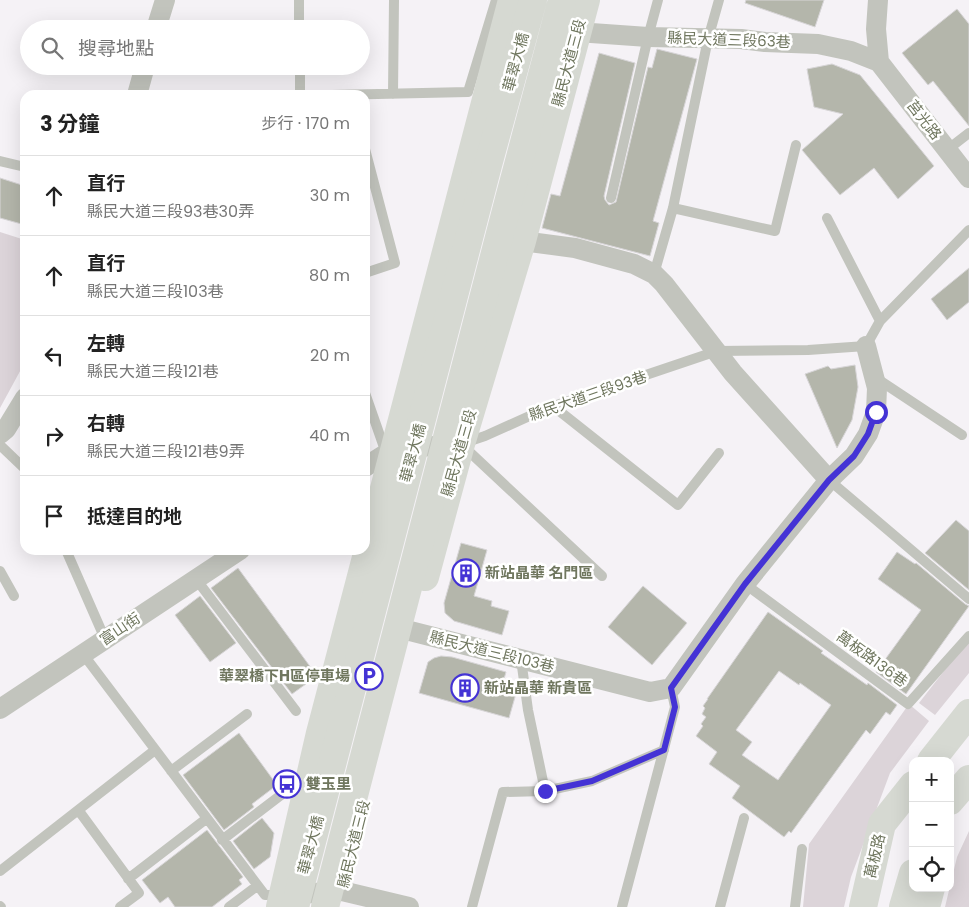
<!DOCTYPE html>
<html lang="zh-TW">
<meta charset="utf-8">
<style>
body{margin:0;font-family:Poppins,"Noto Sans TC",sans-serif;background:#f6f6f6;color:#222}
.controls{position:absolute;right:15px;bottom:15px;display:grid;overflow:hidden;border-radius:10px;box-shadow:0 5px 20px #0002}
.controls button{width:45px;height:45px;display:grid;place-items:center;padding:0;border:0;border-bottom:1px solid #e0e0e0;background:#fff;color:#222;font:25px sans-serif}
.stop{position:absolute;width:15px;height:15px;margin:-11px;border:4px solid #4433d5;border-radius:50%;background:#fff}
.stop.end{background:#4433d5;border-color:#fff;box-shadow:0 1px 5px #0008}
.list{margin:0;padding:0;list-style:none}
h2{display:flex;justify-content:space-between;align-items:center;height:65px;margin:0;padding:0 20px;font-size:21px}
h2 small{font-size:16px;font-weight:400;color:#767676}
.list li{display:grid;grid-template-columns:32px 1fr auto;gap:15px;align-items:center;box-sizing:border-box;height:80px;padding:0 20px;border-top:1px solid #e0e0e0}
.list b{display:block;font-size:19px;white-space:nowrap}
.list p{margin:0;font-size:16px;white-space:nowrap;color:#767676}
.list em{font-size:16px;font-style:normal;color:#767676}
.icon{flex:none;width:28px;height:28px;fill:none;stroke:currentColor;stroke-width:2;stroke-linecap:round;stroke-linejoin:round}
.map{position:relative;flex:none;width:969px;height:907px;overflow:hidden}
.search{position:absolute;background:#fff;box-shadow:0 5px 20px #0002;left:20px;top:20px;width:350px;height:55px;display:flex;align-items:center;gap:12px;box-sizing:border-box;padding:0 18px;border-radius:28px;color:#767676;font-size:19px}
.panel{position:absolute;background:#fff;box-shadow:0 5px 20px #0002;left:20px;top:90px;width:350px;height:465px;border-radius:15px}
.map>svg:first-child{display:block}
.green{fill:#dcd4d9}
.building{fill:#b4b6ab;stroke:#d7d5d7;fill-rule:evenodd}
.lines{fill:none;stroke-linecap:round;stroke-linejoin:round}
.lane{stroke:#c2c4bd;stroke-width:10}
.street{stroke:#c2c4bd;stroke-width:20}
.secondary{stroke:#d6d9d2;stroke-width:28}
.highway{stroke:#d6d9d2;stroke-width:28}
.route{stroke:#4433d5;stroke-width:6}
.labels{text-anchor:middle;stroke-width:5;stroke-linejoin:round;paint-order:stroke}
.street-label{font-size:15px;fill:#6f765e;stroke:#fff}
.poi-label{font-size:15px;font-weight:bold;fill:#6f765e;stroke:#fff;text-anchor:start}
</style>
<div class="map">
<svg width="969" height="907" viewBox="0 0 969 907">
<rect width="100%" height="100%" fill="#f5f2f6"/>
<path class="green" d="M0,232l25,8v122l-25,46z
M969,639v34l-34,42 -16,-12z
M909,704l20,17 -39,52 -39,104 -7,30h-41l6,-63z
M969,831v76h-24l12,-50z"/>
<path class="building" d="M746,0h78l-9,27 -70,-24z
M957,9l12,15v102l-36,-45 -5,4 -26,-32z
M657,49l40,10 -44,162 6,2 -9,33 -108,-28 9,-34 9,2 39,-143 36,10 -31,133 1,4 4,5 7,-3 32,-135 4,1z
M832,64l28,11 74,91 -36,33 -24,-31 -34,27 -38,-45 41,-36 -29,-7 -7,-38z
M0,178l25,8v39l-25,-7z
M969,268v34l-22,18 -16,-21z
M855,365l3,22 -6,33 -15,28 -32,-74 23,-8 3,3z
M956,520l13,11v59l-44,-37z
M461,543l26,7 -13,46 18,5 -1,5 18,5 -7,24 -48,-14 -9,-8 -1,-10z
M897,552l18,12 1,-1 49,41 4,2 -63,88 -30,-22 45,-62 -43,-31z
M238,568l79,108 -25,18 -81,-106z
M643,586l44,37 -35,42 -44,-38z
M200,596l36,47 -26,19 -35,-47z
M768,612l55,39 -2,2 46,32 1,-2 29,22 -7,10 -4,-3 -16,22 -4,-4 -75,103 -2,-2 -5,6 -52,-39 8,-12 -31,-22 8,-12 -21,-16 7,-10 -2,-2 5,-7 -4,-3 3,-6 -2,-2 5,-7h-1zM779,671l20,14 1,-2 31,22 -53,75 -36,-25 10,-13 -16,-12z
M441,656l11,1 54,15 -4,14 15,4 -8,28 -90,-25 9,-31 6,-4z
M239,733l38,52 -25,19 2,3 -30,23 -41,-55z
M262,818l12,15 -4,24 -16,12 -21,-28z
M207,830l36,47 -4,3 3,4 -30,23h-37l-7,-10 -8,6 -18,-23z"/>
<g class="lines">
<path class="lane" d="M299,0v29
M300,66v29
M393,94l1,-94
M332,95l136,-3 28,-92
M365,149l30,114 -30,10
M947,150l22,-17
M0,161l25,6
M611,198l37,-161 10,-37
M673,208l102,23 21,-86
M827,218l53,103
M654,274l19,-66 35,-169 11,-39
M876,378l86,57
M365,393l21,60
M553,406l125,99 41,-52
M0,445l25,24
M829,480l140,119
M66,550l39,89
M0,571l14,25
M602,576l-141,-132 24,-8 60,-27 172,-58 91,-1 58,-4 14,-25 89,-91
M196,579l100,132
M745,584l163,120 61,-68
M83,654l182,241h17
M171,771l76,-57
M545,791l47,-10 72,-31
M79,811l60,82 -19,14
M222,840l59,-45
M0,871l155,-121
M128,879l78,-60
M0,906l1,1
M229,907l28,-21
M472,907l31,-115 42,-1 -17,-81 -7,-51
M622,907l53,-200 -4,-19
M720,907l24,-89
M795,907l7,-58"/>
<path class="street" d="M878,0l-2,29 3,33
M156,29l9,-29
M577,32l71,5 93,2 24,3 53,2 33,7 28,11
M879,62l90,116
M137,95l8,-29
M522,241l53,7 59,16 20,10 10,10 69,89 96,107
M0,434l6,-5 19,-31
M365,467l30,-19 62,-3
M410,631l240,61 21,-4 74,-104 84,-104 25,-24 14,-22 8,-22 1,-24 -11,-42
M0,709l240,-159
M286,895l56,-4 67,16"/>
<path class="secondary" d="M425,577l36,-133 61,-203 64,-241
M931,761l38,-48
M950,801l19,-22
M280,907l40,-174 192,-733
M863,907l19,-83 31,-39
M903,907l10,-34
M926,907l5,-19"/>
<path class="highway" d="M295,907l193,-742 45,-165
M325,907l184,-708 53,-199"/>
</g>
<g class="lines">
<path class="route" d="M545,791l47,-10 72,-31 11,-43 -4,-19 74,-104 84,-104 25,-24 14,-22 8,-22"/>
</g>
<defs>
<g id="building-ring" transform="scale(1.4375)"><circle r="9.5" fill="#fff" stroke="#4433d5" stroke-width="1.5"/><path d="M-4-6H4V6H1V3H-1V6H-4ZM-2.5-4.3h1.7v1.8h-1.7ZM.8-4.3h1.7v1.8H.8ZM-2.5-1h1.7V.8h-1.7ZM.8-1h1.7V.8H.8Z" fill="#4433d5"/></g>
<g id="parking-ring" transform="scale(1.4375)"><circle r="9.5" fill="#fff" stroke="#4433d5" stroke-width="1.5"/><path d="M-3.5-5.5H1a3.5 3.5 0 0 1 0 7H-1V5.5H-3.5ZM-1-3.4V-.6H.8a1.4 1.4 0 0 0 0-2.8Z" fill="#4433d5"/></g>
<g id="bus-ring" transform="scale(1.4375)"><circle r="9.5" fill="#fff" stroke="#4433d5" stroke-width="1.5"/><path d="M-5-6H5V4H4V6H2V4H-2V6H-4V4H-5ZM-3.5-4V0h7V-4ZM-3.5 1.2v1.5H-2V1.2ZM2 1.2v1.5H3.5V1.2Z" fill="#4433d5"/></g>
</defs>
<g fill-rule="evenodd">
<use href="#building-ring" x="466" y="573"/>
<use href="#parking-ring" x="369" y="676"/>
<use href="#building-ring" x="465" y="688"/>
<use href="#bus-ring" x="287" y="784"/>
</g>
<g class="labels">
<g class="street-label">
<text transform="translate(729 40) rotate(2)" y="5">縣民大道三段63巷</text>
<text transform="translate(516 62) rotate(-75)" y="5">華翠大橋</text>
<text transform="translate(569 63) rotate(-75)" y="5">縣民大道三段</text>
<text transform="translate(924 120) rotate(52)" y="5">莒光路</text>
<text transform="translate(588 396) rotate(-19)" y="5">縣民大道三段93巷</text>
<text transform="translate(413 453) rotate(-75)" y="5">華翠大橋</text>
<text transform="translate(459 453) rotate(-74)" y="5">縣民大道三段</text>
<text transform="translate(120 629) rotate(-34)" y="5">富山街</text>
<text transform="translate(492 652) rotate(14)" y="5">縣民大道三段103巷</text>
<text transform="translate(872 659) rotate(36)" y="5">萬板路136巷</text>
<text transform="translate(354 844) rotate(-76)" y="5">縣民大道三段</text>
<text transform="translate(311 845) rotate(-75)" y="5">華翠大橋</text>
<text transform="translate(875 856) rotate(-77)" y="5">萬板路</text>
</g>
<g class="poi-label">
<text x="485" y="578">新站晶華 名門區</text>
<text x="350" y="681" text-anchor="end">華翠橋下H區停車場</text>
<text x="484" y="693">新站晶華 新貴區</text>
<text x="306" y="789">雙玉里</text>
</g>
</g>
</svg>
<div class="controls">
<button>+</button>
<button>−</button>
<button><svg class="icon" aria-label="locate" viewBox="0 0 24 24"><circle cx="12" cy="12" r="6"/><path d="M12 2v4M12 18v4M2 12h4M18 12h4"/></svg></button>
</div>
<div class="stop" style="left:876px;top:412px"></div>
<div class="stop end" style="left:545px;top:791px"></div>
<div class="search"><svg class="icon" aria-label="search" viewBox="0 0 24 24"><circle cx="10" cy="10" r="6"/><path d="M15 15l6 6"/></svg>搜尋地點</div>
<section class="panel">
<h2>3 分鐘<small>步行 · 170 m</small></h2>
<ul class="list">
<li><svg class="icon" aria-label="ahead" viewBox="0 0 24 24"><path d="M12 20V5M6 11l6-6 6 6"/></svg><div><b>直行</b><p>縣民大道三段93巷30弄</p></div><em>30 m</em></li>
<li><svg class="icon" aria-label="ahead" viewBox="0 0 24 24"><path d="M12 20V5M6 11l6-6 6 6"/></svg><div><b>直行</b><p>縣民大道三段103巷</p></div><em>80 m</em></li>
<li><svg class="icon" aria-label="left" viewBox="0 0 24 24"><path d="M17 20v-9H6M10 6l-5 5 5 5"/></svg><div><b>左轉</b><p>縣民大道三段121巷</p></div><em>20 m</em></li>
<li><svg class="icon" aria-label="right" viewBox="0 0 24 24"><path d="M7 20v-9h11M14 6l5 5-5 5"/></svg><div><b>右轉</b><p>縣民大道三段121巷9弄</p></div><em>40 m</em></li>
<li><svg class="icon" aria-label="arrive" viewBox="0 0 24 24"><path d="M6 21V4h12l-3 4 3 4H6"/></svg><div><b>抵達目的地</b></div></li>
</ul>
</section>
</div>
